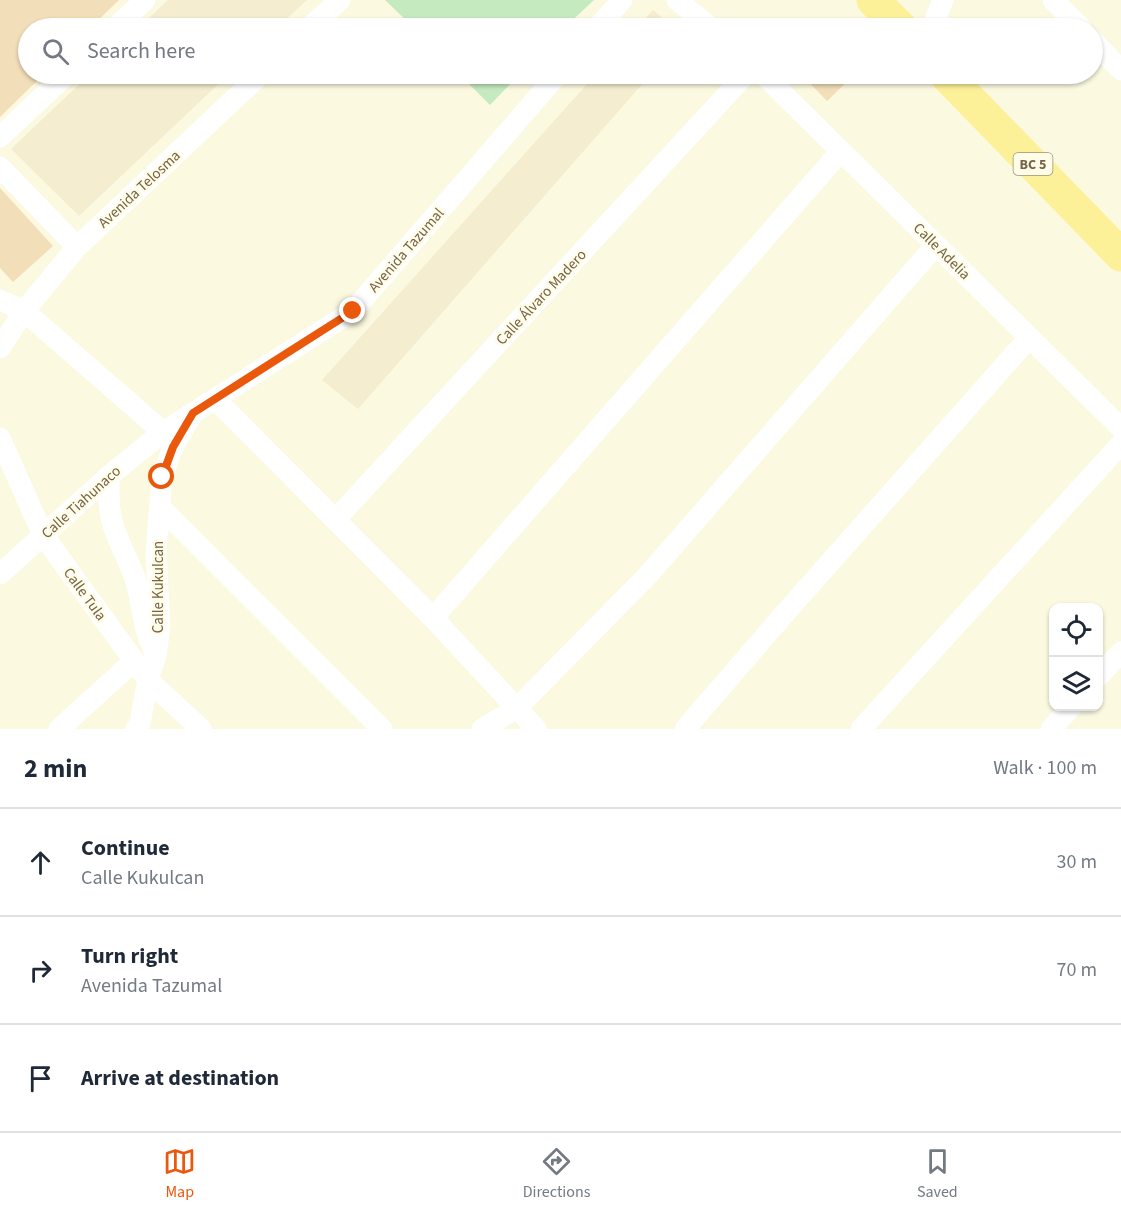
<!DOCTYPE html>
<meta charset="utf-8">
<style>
body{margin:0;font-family:"Source Sans 3",sans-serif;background:#f2f2f3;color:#1f2937}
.controls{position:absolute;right:18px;bottom:18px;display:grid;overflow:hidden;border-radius:12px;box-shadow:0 2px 4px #0004}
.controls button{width:54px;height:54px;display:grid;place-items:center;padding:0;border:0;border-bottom:2px solid #e0e1e3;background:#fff;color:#1f2937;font:30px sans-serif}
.stop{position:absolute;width:18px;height:18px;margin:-14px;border:4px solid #ea580c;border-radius:50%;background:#fff}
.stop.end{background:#ea580c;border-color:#fff;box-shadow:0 2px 6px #0008}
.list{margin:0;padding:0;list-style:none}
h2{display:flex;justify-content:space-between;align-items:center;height:78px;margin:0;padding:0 24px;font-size:26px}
h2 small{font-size:20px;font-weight:400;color:#747a83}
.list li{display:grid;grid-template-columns:39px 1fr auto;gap:18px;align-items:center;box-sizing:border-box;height:108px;padding:0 24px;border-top:2px solid #e0e1e3}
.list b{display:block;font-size:22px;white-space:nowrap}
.list p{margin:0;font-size:20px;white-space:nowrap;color:#747a83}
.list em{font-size:20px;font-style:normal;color:#747a83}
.icon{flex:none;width:33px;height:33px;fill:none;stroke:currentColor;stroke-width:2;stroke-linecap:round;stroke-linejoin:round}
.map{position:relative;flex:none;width:1121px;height:729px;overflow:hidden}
.search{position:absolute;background:#fff;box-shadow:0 2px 4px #0004;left:18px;right:18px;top:18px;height:66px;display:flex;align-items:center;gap:15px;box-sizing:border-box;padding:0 21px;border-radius:33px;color:#747a83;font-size:22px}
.sheet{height:402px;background:#fff}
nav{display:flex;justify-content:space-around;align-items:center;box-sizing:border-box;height:84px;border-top:2px solid #e0e1e3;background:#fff;font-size:16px;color:#747a83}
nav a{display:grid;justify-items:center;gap:3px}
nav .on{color:#ea580c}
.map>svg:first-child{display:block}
.residential{fill:#f4edd0}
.green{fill:#c6eac0}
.building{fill:#f2deb8}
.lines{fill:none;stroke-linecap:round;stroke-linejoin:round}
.street{stroke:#fff;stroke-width:21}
.primary{stroke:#fcf198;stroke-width:33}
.route{stroke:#ea580c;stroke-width:8}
.labels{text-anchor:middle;stroke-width:5;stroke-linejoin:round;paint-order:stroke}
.shield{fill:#fffce8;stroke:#9e9178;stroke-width:1.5}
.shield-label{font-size:14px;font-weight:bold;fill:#746348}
.street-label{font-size:15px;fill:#746348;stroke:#fffce8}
</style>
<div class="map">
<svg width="1121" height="729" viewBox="0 0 1121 729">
<rect width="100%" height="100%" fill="#fcf9e1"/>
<path class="residential" d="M168,0h139l-30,28h-139z
M653,10l22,18h-39z
M90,74h139l-150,142 -68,-67z
M596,74h55l-293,335 -36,-29z"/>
<path class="green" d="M385,0h209l-30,28h-150z
M459,74h61l-30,31z"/>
<path class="building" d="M0,0h119l-29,28h-62v46h16l-44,43z
M827,20l9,8h-16z
M801,74h54l-28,27z
M0,188l53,58 -40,36 -13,-14z"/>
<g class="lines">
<path class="street" d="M677,0l34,28
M1053,0l28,28
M115,28l30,-28
M309,28l31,-28
M597,28l25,-28
M932,28l11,-28
M1092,40l29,30
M763,74l358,354
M0,137l67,-63
M0,167l77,80
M0,300l24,11 139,121
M0,348l24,-37 53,-64 184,-173
M215,399l218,219 408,-467
M0,438l43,97 105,145 53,49
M109,476c0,19 -1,37 6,55 6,17 16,33 21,51 7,25 7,48 19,71
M160,507l222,222
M335,520l411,-446
M0,574l109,-98 54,-44 190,-121 205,-237
M433,618l103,111
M1098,677l23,-25
M59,729l75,-68
M136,729l4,-6 8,-43 8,-24 4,-31 -4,-71 6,-77 11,-30 18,-31
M482,729l35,-21 131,-133 288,-330
M685,729l101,-117 243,-274
M861,729l260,-285
M1051,729l21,-23"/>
<path class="primary" d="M873,0l28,28
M945,74l176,181"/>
</g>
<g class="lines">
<path class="route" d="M162,477l11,-30 20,-34 160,-102"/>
</g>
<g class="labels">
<rect class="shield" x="1013.5" y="153" width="39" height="22" rx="4.5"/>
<g class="shield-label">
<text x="1033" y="169">BC 5</text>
</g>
<g class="street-label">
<text transform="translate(139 189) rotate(-43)" y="5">Avenida Telosma</text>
<text transform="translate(406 250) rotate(-49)" y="5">Avenida Tazumal</text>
<text transform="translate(942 251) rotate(45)" y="5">Calle Adelia</text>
<text transform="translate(541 297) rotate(-47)" y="5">Calle Álvaro Madero</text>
<text transform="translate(81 502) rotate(-42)" y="5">Calle Tiahunaco</text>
<text transform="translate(158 587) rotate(-90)" y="5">Calle Kukulcan</text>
<text transform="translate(85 594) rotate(54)" y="5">Calle Tula</text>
</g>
</g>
</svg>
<div class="controls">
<button><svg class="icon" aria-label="locate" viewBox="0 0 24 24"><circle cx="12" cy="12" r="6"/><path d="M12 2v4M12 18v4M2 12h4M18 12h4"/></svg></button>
<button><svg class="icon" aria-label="layers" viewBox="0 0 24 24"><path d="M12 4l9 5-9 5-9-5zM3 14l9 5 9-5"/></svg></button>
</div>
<div class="stop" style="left:162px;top:477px"></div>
<div class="stop end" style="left:353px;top:311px"></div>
<div class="search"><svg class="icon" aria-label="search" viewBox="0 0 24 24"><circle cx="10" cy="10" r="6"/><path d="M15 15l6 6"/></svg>Search here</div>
</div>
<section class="sheet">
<h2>2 min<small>Walk · 100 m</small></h2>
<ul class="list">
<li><svg class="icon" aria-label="ahead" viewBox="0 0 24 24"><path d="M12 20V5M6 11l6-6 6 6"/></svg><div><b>Continue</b><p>Calle Kukulcan</p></div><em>30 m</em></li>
<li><svg class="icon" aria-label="right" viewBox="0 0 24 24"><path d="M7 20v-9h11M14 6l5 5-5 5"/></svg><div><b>Turn right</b><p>Avenida Tazumal</p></div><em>70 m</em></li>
<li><svg class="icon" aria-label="arrive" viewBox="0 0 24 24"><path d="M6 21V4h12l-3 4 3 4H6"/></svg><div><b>Arrive at destination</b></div></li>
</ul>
</section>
<nav>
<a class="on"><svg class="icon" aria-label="map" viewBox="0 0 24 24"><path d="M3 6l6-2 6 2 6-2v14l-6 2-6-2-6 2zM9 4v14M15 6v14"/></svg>Map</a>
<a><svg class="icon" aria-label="directions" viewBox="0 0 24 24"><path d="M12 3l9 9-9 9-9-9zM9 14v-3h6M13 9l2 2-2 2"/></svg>Directions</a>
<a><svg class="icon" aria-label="saved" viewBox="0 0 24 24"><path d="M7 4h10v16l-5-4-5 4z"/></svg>Saved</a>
</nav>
